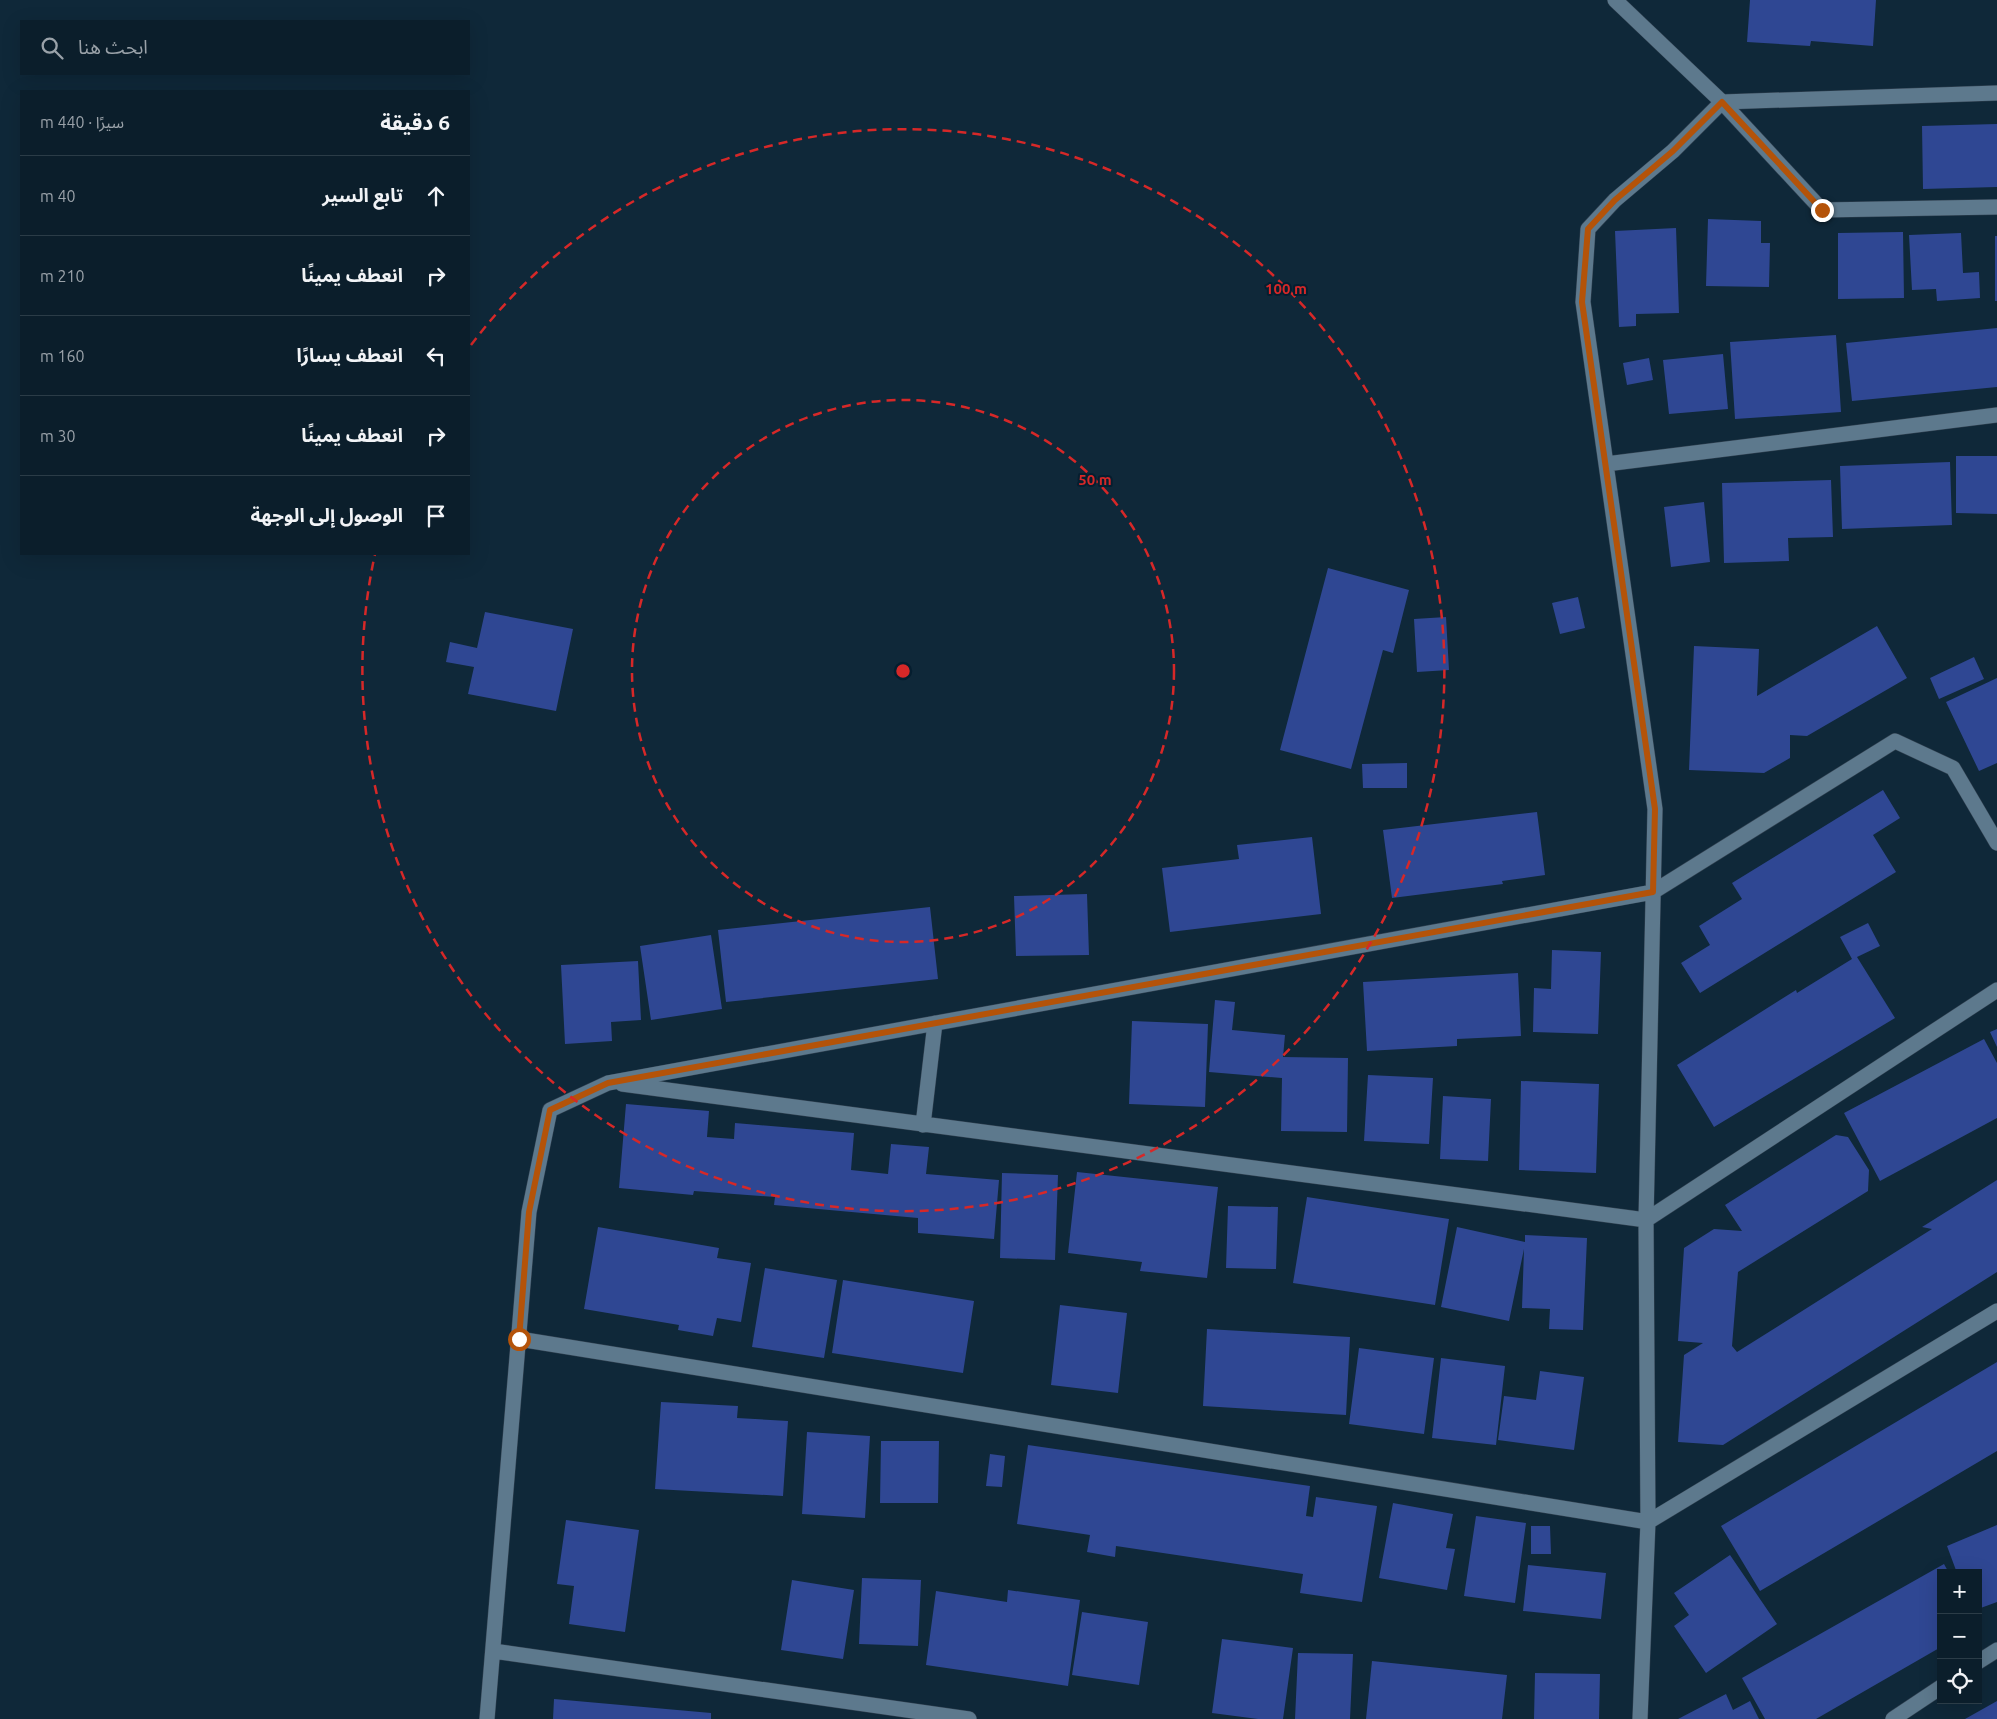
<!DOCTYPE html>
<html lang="ar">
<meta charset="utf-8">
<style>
body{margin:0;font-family:Ubuntu,"Noto Sans Arabic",sans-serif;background:#142733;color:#f1f3f6;direction:rtl}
.controls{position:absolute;right:15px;bottom:15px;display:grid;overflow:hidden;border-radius:0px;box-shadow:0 5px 20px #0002}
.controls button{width:45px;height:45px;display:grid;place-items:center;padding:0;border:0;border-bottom:1px solid #2b3c47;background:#0b1e2b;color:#f1f3f6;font:25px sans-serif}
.stop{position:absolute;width:15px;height:15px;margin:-11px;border:4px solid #b45309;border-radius:50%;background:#fff}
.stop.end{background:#b45309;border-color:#fff;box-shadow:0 1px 5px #0008}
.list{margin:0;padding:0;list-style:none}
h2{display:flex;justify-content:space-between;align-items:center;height:65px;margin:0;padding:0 20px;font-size:21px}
h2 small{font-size:16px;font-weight:400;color:#9aa2a9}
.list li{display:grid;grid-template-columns:32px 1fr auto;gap:15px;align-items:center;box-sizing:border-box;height:80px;padding:0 20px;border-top:1px solid #2b3c47}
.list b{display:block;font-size:19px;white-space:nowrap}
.list em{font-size:16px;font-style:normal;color:#9aa2a9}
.icon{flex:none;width:28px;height:28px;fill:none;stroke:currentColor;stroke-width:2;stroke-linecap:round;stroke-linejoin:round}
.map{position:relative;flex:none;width:1997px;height:1719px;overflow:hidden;direction:ltr}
.search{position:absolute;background:#0b1e2b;box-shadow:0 5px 20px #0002;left:20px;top:20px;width:450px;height:55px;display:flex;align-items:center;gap:12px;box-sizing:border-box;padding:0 18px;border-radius:0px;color:#9aa2a9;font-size:19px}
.panel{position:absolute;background:#0b1e2b;box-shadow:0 5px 20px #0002;left:20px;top:90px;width:450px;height:465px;border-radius:0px;direction:rtl}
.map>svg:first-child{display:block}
.building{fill:#2f4793}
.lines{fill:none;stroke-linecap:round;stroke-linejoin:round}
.minor-casing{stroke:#314150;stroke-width:16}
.minor{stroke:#5d798d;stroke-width:15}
.route{stroke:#b45309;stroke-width:6}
.ring{fill:none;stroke:#d62828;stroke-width:2.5;stroke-dasharray:9 6}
.centre{fill:#d62828;stroke:#051e2f;stroke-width:2.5}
.ring-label{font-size:15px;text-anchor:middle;font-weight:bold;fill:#d62828;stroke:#051e2f;stroke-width:4;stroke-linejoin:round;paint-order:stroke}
</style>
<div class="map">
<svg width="1997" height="1719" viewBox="0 0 1997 1719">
<rect width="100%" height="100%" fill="#0f2839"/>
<path class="building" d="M1750,0h126l-3,46 -62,-5 -1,5 -63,-4z
M1997,124v63l-74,2 -1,-63z
M1708,219l53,2v22h9l-1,44 -63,-1z
M1676,228l3,85 -43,1v12l-17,1 -4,-96z
M1903,232l1,66 -66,1v-66z
M1961,233l2,40 16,-1 1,26 -43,3 -1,-12 -24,1 -3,-55z
M1995,236h2v65h-2z
M1997,328v59l-145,14 -6,-58z
M1836,335l5,77 -106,7 -5,-77z
M1723,354l5,55 -59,5 -6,-54z
M1649,358l4,22 -26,5 -4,-22z
M1956,456h41v58l-41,-1z
M1950,462l2,63 -110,4 -2,-63z
M1831,480l2,57 -45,1 1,23 -65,2 -2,-80z
M1704,502l6,60 -39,5 -7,-60z
M1328,568l81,22 -16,63 -10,-3 -32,119 -71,-19z
M1578,597l7,31 -25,6 -8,-31z
M485,612l88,17 -17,82 -88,-17 6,-27 -28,-5 4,-20 27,6z
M1446,617l3,53 -32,2 -3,-53z
M1877,626l30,52 -100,58 -17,-1v23l-26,15 -75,-3 5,-124 65,3 -2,47z
M1974,657l10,22 -45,20 -9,-21z
M1997,678v85l-18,8 -33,-69z
M1407,763v25h-44l-1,-24z
M1883,790l17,28 -27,17 23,37 -196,121 -19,-30 29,-18 -11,-19 43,-27 -10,-16z
M1537,812l8,63 -43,6 1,3 -111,14 -9,-68z
M1312,837l9,77 -151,18 -8,-64 77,-9 -2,-14z
M1087,894l2,61 -73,1 -2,-60z
M930,907l8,72 -212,23 -8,-72z
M1868,923l12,23 -23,11 38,61 -181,109 -37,-62 119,-75 1,3 55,-34 -12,-22z
M711,935l11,74 -71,11 -11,-74z
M1552,950l49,2 -3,82 -65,-2 1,-44 17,1z
M638,961l3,59 -30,2 1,19 -47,3 -4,-79z
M1518,973l3,63 -64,3v7l-90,5 -4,-69z
M1215,1000l20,2 -3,28 53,5 -2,22 65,1 -1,74 -66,-1 1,-53 -73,-6z
M1132,1021l76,3 -3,83 -76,-3z
M1997,1029v18l-7,-15z
M1984,1039l13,24v55l-117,63 -36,-68z
M1368,1075l65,3 -4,66 -65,-3z
M1521,1081l78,3 -3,89 -77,-3z
M1443,1096l48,3 -3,62 -48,-2z
M626,1104l83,7 -2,26 27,2 1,-16 119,10 -3,37 37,4 3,-30 38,3 -3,27 73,6 -5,59 -76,-6v-15l-144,-13 1,-8 -81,-6 -1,4 -74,-7z
M1836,1135l12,2 21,33 -1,21 -130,81 -6,74 5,6 195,-123 -10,-2 75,-47v92l-274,173 -45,-3 6,-87 19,-12 -25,-2 6,-93 30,-19 28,2 -17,-26z
M1077,1172l141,15 -11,91 -67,-7 2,-9 -74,-9z
M1002,1173l56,2 -3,85 -55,-2z
M1307,1197l142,22 -14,86 -142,-22z
M1228,1206l50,1 -2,62 -50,-1z
M598,1227l121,21 -2,10 34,5 -10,59 -24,-4 -4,18 -35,-6 1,-5 -95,-16z
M1457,1227l68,15v-7l62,3 -4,92 -34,-1 1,-20 -28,-1 2,-59 -15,72 -68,-14z
M765,1268l72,12 -13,78 -72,-11z
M843,1280l131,21 -11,72 -131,-20z
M1060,1305l67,8 -9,80 -67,-8z
M1207,1329l143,8 -4,78 -143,-9z
M1359,1348l75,10 -10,76 -75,-10z
M1441,1358l64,8 -9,79 -64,-7z
M1997,1362v89l-237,140 -39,-65z
M1540,1371l44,6 -10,73 -76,-10 6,-44 32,4z
M661,1402l77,4 -1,12 51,3 -5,75 -128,-7z
M807,1432l63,4 -5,82 -63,-4z
M881,1441h58l-1,62h-58z
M1028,1445l282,41 -4,30 7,1 3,-20 61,9 -15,96 -62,-9 3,-19 -187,-28 -1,11 -28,-5 3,-17 -73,-11z
M990,1454l15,2 -3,31 -16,-1z
M1393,1503l60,11 -7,34 9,1 -8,41 -68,-12z
M1476,1516l50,7 -11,80 -51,-7z
M566,1520l73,10 -14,102 -56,-8 5,-38 -17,-2z
M1997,1525v77l-19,7v-36h-21l-10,-27z
M1531,1526h19l1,28h-20z
M1730,1555l47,69 -71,49 -32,-47 15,-11 -15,-22z
M1944,1564l5,9h-8v74l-125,72h-51l-23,-41z
M1528,1565l78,8 -5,46 -78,-8z
M862,1578l59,2 -3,66 -59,-2z
M792,1580l62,10 -11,69 -62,-9z
M1008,1590l72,10 -12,86 -142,-21 10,-74 71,11z
M1082,1612l66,10 -9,63 -67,-10z
M1222,1639l71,9 -10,71h-25l-46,-6z
M1298,1653l55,1 -3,65h-55z
M1372,1661l135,14 -5,44h-136z
M1535,1673l65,1 -1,45h-65z
M1726,1694l7,16 17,-9 9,18h-81z
M554,1699l157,14v6h-158z
M1997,1701v18h-32z"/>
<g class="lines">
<g class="minor-casing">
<path id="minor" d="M1615,0l107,102 100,108 175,-3
M1606,464l391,-49
M622,1084l1024,136 351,-230
M923,1125l12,-102
M519,1339l1129,183 349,-211
M493,1651l476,68
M1978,1662l19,-12
M487,1719l42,-507 21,-102 58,-27 1045,-191 242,-151 58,27 44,75
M1640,1719l8,-197 -2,-302 9,-411 -72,-507 5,-73 27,-29 58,-49 49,-49 275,-9
M1893,1719l48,-32"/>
</g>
<use href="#minor" class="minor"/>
</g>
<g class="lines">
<path class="route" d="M519,1339l10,-127 21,-102 58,-27 1045,-191 2,-83 -73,-507 6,-73 27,-29 58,-49 49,-49 100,108"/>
</g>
<g class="ring">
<circle cx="903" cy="671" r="271"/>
<path d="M471 345A541 541 0 1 1 375 554"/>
</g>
<circle cx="903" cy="671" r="8" class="centre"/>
<g class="ring-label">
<text x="1286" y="294">100 m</text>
<text x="1095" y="485">50 m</text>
</g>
</svg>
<div class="controls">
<button>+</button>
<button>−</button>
<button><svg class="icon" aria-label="locate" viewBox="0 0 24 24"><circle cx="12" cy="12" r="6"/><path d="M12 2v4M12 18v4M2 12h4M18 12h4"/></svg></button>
</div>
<div class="stop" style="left:519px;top:1339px"></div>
<div class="stop end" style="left:1822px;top:210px"></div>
<div class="search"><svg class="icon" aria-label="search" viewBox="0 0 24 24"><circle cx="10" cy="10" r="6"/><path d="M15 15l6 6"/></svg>ابحث هنا</div>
<section class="panel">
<h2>6 دقيقة<small>سيرًا · 440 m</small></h2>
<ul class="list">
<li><svg class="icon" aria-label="ahead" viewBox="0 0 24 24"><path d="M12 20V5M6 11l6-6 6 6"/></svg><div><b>تابع السير</b></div><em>40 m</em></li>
<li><svg class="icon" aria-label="right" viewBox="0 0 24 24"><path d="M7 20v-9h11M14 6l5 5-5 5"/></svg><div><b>انعطف يمينًا</b></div><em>210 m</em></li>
<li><svg class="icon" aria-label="left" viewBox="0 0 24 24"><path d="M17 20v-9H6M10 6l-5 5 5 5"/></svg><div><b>انعطف يسارًا</b></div><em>160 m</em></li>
<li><svg class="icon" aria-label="right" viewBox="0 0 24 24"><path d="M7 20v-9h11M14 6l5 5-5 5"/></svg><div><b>انعطف يمينًا</b></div><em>30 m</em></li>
<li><svg class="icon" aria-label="arrive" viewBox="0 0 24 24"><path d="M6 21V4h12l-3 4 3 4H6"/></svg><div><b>الوصول إلى الوجهة</b></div></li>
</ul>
</section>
</div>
